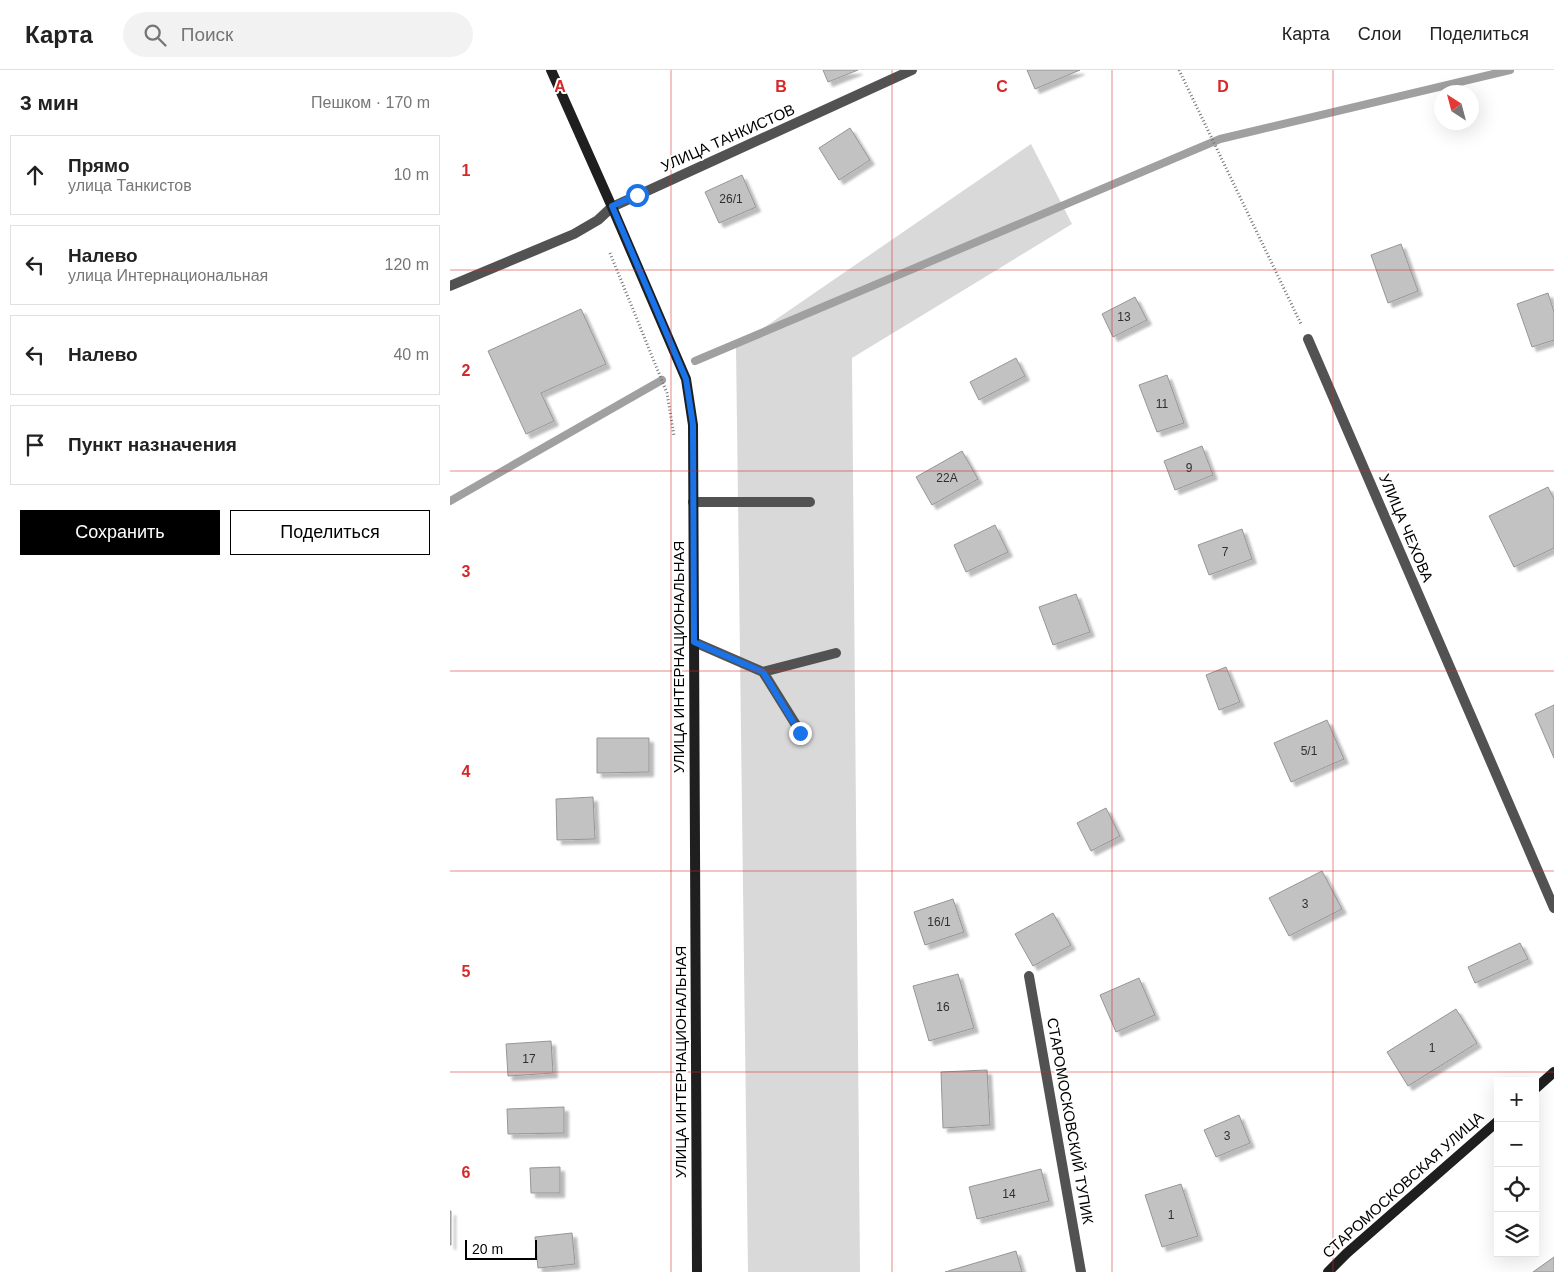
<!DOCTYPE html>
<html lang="ru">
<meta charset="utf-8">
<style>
body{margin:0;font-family:Helvetica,sans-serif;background:#f2f2f2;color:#222}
.controls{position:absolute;right:15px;bottom:15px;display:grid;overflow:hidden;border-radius:0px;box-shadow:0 5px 20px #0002}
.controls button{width:45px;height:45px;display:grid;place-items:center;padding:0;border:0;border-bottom:1px solid #e0e0e0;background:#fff;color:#222;font:25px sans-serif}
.compass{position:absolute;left:984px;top:15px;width:45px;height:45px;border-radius:50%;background:#fff;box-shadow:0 5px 20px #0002;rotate:324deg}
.scale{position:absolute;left:15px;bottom:12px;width:72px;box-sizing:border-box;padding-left:5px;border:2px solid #000;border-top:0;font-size:14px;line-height:18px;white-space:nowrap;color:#000;-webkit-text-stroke:4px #fff;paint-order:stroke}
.stop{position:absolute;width:15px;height:15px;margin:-11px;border:4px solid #1a73e8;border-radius:50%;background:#fff}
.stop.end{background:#1a73e8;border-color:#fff;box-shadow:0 1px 5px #0008}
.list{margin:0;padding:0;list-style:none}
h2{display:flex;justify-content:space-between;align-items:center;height:65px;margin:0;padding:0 20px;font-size:21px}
h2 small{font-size:16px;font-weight:400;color:#767676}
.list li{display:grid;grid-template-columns:32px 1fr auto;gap:15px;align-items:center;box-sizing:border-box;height:80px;margin:0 10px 10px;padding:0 10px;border:1px solid #e0e0e0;border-radius:0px}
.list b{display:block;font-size:19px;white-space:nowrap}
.list p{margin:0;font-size:16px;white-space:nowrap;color:#767676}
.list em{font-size:16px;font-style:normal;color:#767676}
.actions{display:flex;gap:10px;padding:15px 20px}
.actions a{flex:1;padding:11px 0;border:1px solid #000;border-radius:0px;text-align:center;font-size:18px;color:#000}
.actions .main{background:#000;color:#fff}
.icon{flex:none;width:28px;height:28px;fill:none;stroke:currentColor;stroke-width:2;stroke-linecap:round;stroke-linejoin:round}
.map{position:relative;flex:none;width:1104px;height:1202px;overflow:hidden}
header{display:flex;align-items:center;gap:30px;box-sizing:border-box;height:70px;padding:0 25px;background:#fff;border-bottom:1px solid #e0e0e0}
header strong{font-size:24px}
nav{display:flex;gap:28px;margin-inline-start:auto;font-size:18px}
.search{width:350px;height:45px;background:#f2f2f2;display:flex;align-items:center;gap:12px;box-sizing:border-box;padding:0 18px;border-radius:28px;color:#767676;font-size:19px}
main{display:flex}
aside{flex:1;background:#fff}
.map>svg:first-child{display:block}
.green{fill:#d9d9d9}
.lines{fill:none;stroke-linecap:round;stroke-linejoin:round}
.stream{stroke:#a0a0a0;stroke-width:8}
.building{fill:#c2c2c2;stroke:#969696;filter:url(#shadow)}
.path{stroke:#747474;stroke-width:3;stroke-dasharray:1 2.5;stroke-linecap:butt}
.service{stroke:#525252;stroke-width:10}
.minor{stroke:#525252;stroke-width:10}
.tertiary{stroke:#525252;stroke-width:10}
.secondary{stroke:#1f1f1f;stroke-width:10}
.route{stroke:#1a73e8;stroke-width:6}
.grid{fill:none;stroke:#d62828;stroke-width:1;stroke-opacity:0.55}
.labels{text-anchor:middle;stroke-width:4;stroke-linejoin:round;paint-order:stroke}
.number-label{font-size:12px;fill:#303030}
.street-label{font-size:15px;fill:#000;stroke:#fff}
.grid-label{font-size:16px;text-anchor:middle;font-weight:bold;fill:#d62828;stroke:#fff;stroke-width:4;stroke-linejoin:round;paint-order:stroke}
</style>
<header>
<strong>Карта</strong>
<div class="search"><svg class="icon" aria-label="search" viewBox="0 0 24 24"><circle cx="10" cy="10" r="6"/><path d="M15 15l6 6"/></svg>Поиск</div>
<nav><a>Карта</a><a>Слои</a><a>Поделиться</a></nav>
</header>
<main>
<aside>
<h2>3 мин<small>Пешком · 170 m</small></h2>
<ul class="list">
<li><svg class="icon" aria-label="ahead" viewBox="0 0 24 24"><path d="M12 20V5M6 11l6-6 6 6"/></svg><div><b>Прямо</b><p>улица Танкистов</p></div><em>10 m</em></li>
<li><svg class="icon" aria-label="left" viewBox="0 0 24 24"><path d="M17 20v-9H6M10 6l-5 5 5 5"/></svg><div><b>Налево</b><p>улица Интернациональная</p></div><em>120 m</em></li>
<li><svg class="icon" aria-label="left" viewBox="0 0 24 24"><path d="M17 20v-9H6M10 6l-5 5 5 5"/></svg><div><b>Налево</b></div><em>40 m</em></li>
<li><svg class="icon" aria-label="arrive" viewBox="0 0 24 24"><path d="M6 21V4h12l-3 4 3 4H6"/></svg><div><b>Пункт назначения</b></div></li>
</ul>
<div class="actions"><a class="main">Сохранить</a><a>Поделиться</a></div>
</aside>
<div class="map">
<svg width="1104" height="1202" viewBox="0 0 1104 1202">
<defs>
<filter id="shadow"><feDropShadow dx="4.5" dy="4.5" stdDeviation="1" flood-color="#0004"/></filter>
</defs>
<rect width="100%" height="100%" fill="#fff"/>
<path class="green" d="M581,74l41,80 -220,134 8,914h-112l-12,-925z"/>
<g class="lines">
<path class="stream" d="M245,291l525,-222 290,-69
M0,431l212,-121"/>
</g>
<path class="building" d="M373,0h35l-30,12z
M577,0h53l-45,19z
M400,58l20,32 -31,20 -20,-32z
M292,105l14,32 -37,16 -14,-31z
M951,174l17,47 -30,12 -17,-48z
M1098,223l6,19v28l-22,7 -15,-43z
M685,227l12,23 -34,17 -11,-23z
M131,239l25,55 -65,29 13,28 -28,13 -38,-83z
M566,288l9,18 -46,24 -9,-18z
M717,305l17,48 -27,9 -18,-47z
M752,376l11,29 -38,15 -11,-29z
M512,381l16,28 -46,26 -16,-28z
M1098,417l6,12v49l-40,19 -25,-51z
M545,455l13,27 -42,20 -12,-27z
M792,459l10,30 -43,16 -11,-30z
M626,524l14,38 -37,13 -14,-38z
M776,597l14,35 -21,8 -13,-35z
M1104,635v53l-19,-44z
M877,650l17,39 -53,23 -17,-39z
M147,668h52v34l-52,1z
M143,727l2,42 -38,1 -1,-41z
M656,738l14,28 -29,15 -14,-28z
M872,801l20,38 -53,27 -20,-38z
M503,829l11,33 -39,13 -11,-33z
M603,843l18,32 -38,21 -18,-32z
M1070,873l8,16 -53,24 -7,-16z
M508,904l16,54 -45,13 -16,-55z
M689,908l16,37 -39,17 -16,-37z
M1006,939l21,34 -69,43 -21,-34z
M101,971l2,32 -45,3 -2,-32z
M537,1000l3,55 -47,3 -2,-56z
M114,1037v26l-56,1 -1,-25z
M789,1045l11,28 -34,14 -12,-27z
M110,1097v26h-29l-1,-25z
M591,1099l8,32 -72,18 -8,-32z
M731,1114l17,52 -36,11 -17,-52z
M0,1141h1v34h-1z
M122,1163l3,31 -37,4 -3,-31z
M566,1181l6,21h-77z
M1104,1187v15h-21z"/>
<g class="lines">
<path class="path" d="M729,0l122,254
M160,183l57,140 7,43"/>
<path class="service" d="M243,432h117
M244,572l69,30 73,-19
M313,602l38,61"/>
<path class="minor" d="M162,137l300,-137
M858,269l246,569
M579,906l52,296"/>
<path class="tertiary" d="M0,216l124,-52 24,-14 14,-13"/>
<path class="secondary" d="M101,0l61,137 74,172 7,46 4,847
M1085,1019l19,-17
M878,1202l19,-19 151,-132"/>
</g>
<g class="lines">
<path class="route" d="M187,125l-25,11 74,173 7,46 1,217 69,30 37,61"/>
</g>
<path class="grid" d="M221,0v1202M442,0v1202M662,0v1202M883,0v1202M0,200h1104M0,401h1104M0,601h1104M0,801h1104M0,1002h1104"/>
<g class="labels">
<g class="number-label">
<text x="281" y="133">26/1</text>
<text x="674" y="251">13</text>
<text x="712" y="338">11</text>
<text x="739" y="402">9</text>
<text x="497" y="412">22А</text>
<text x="775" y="486">7</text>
<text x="859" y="685">5/1</text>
<text x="855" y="838">3</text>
<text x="489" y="856">16/1</text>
<text x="493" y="941">16</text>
<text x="982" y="982">1</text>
<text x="79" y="993">17</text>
<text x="777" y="1070">3</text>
<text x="559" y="1128">14</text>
<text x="721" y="1149">1</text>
</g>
<g class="street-label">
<text transform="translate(278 68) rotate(-24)" y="5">УЛИЦА ТАНКИСТОВ</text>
<text transform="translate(956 458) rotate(67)" y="5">УЛИЦА ЧЕХОВА</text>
<text transform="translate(229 587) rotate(-90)" y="5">УЛИЦА ИНТЕРНАЦИОНАЛЬНАЯ</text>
<text transform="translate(231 992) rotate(-90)" y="5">УЛИЦА ИНТЕРНАЦИОНАЛЬНАЯ</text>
<text transform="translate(620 1051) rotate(80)" y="5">СТАРОМОСКОВСКИЙ ТУПИК</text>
<text transform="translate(953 1115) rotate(-42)" y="5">СТАРОМОСКОВСКАЯ УЛИЦА</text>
</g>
</g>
<g class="grid-label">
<text x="110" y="22">A</text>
<text x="331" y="22">B</text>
<text x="552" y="22">C</text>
<text x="773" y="22">D</text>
<text x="16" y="106">1</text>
<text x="16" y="306">2</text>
<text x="16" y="507">3</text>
<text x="16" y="707">4</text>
<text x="16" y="907">5</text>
<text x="16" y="1108">6</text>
</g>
</svg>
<div class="controls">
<button>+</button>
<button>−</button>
<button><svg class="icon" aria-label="locate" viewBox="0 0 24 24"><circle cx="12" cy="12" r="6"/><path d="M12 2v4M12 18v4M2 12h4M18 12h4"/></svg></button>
<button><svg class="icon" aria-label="layers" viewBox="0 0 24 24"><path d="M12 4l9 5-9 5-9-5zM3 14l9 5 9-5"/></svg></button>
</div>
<svg class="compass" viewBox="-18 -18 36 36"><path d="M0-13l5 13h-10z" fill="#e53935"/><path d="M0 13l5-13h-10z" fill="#767676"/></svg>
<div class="scale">20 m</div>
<div class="stop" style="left:187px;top:125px"></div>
<div class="stop end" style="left:350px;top:663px"></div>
</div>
</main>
